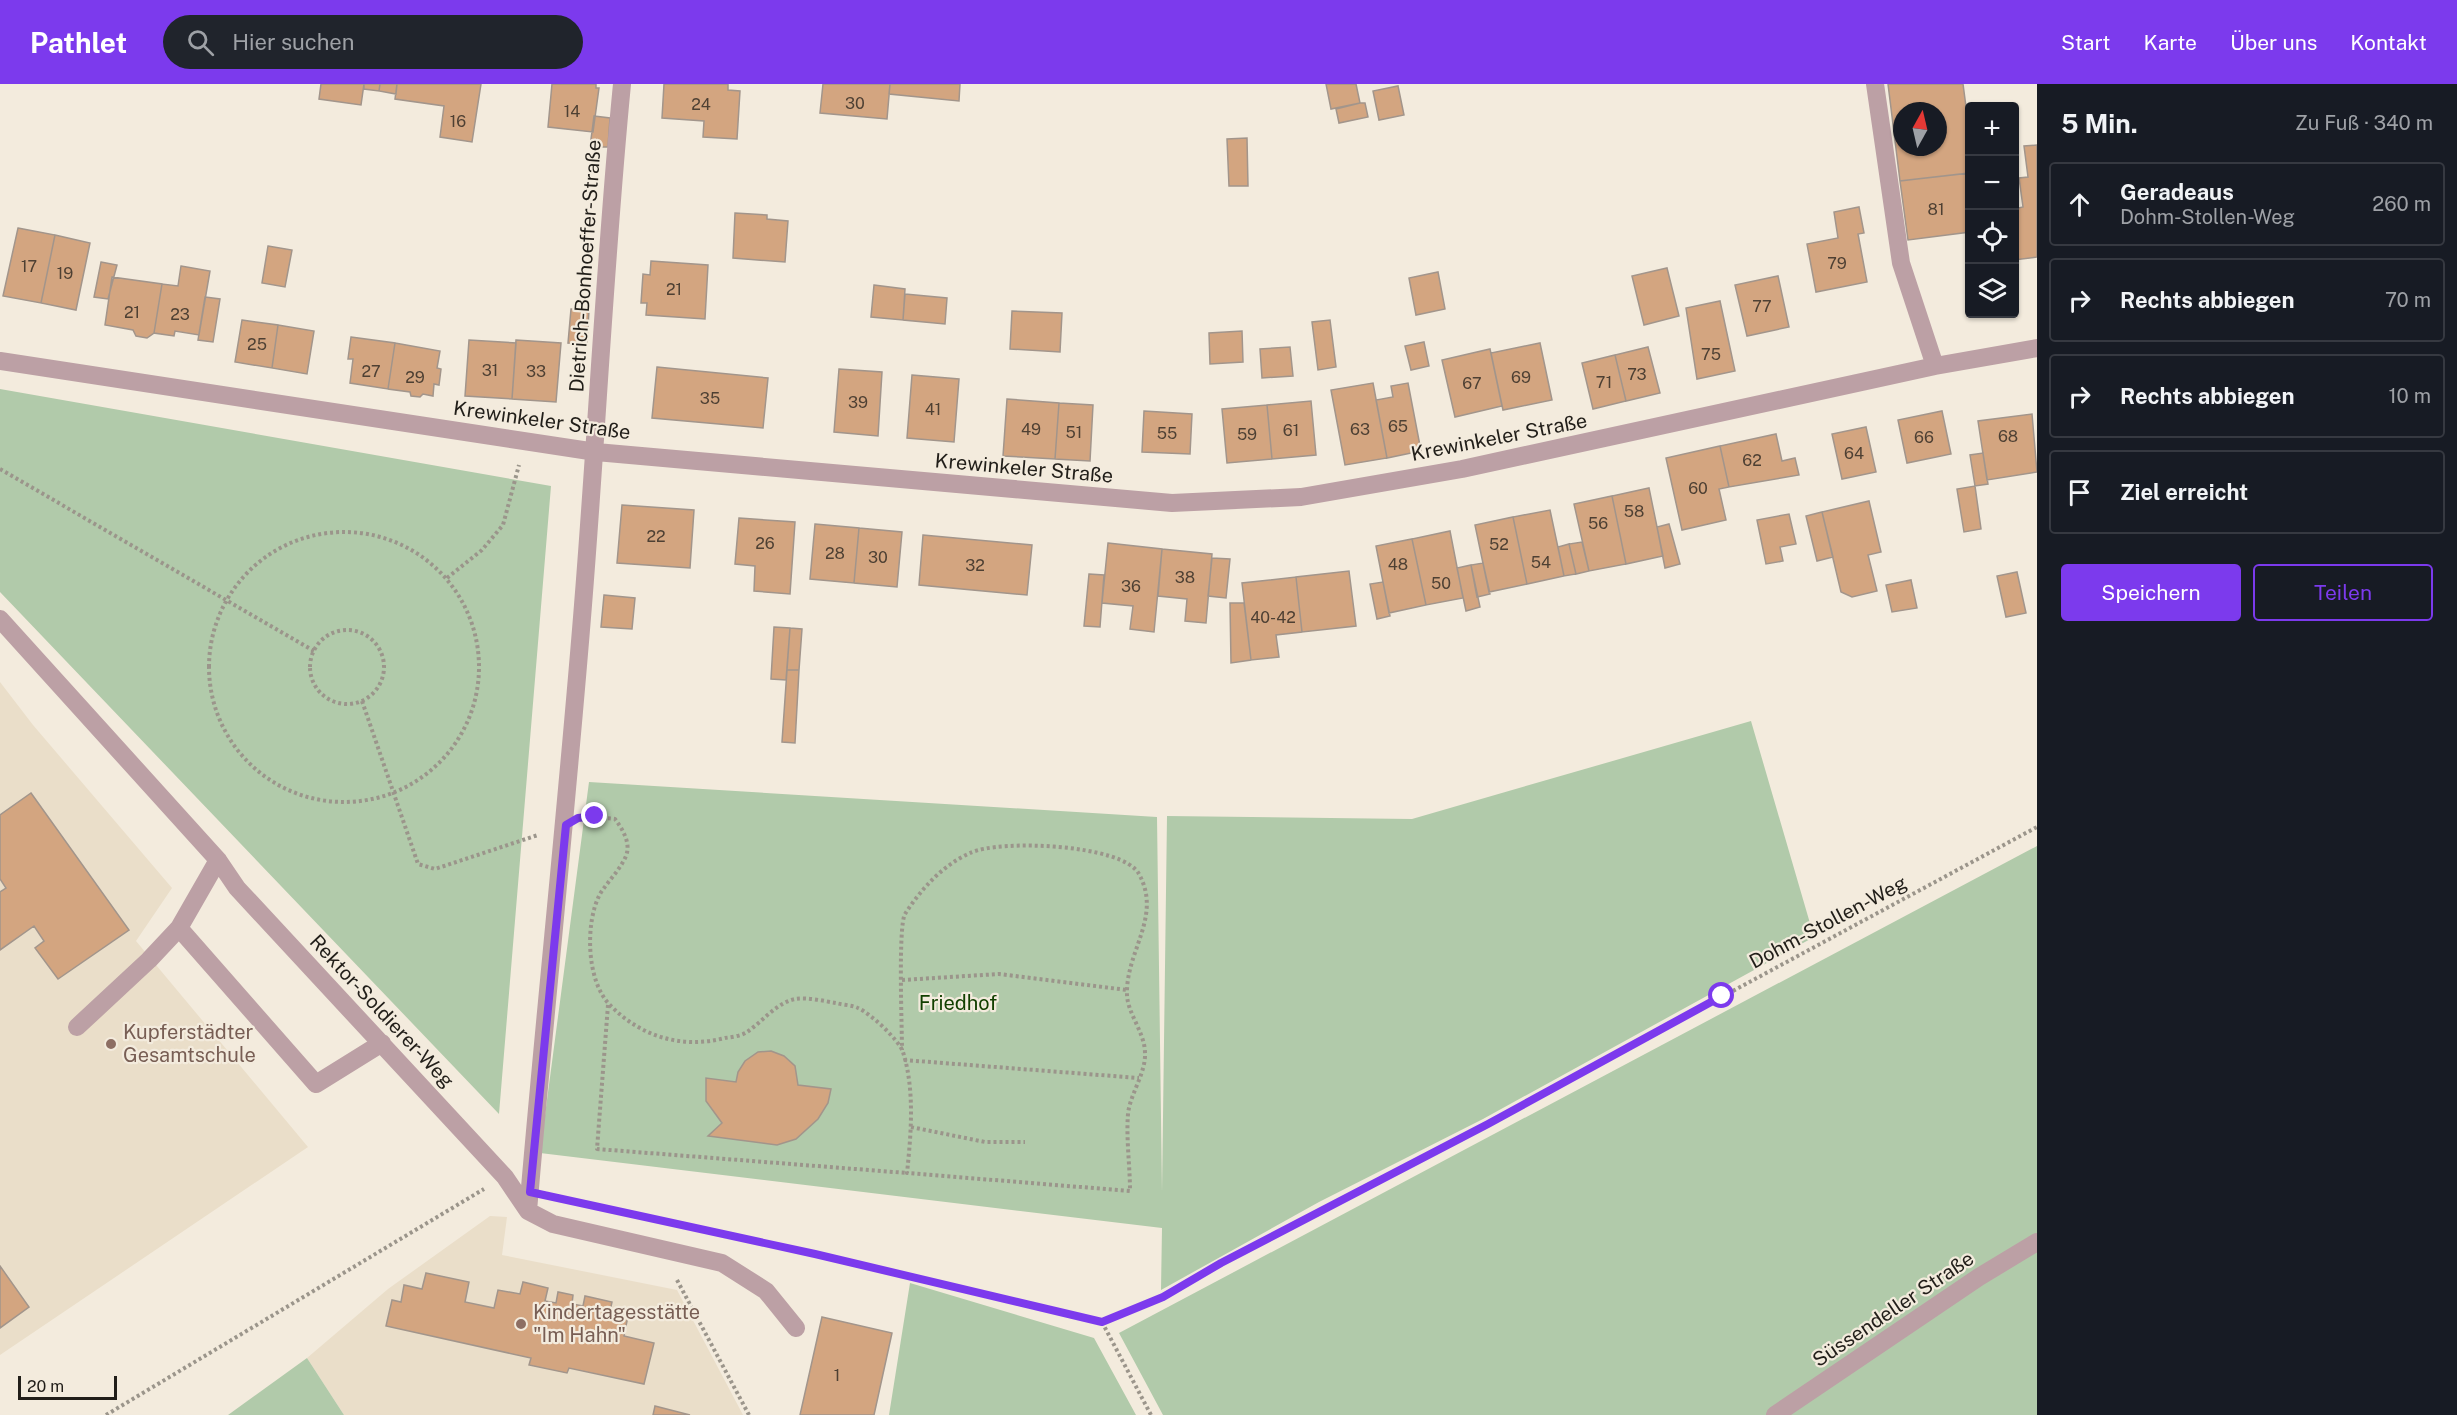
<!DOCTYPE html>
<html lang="de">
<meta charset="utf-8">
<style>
body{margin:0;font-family:"Public Sans",sans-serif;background:#20242c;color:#f1f3f6}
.controls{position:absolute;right:18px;top:18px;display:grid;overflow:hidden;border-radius:6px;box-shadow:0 2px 4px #0004}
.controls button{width:54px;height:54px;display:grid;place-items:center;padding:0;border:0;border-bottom:2px solid #363941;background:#171b24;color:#f1f3f6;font:30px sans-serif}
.compass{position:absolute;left:1893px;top:18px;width:54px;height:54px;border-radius:50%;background:#171b24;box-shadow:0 2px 4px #0004;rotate:8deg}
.scale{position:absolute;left:18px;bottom:15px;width:99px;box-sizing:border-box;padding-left:6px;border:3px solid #211e19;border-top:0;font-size:16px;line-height:21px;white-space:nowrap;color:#211e19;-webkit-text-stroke:4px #f3ebdd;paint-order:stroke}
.stop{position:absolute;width:18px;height:18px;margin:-14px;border:4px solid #7c3aed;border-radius:50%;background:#fff}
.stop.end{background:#7c3aed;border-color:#fff;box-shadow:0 2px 6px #0008}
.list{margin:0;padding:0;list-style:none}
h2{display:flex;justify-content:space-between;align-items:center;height:78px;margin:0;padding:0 24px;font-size:26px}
h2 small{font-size:20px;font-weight:400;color:#9ea1a6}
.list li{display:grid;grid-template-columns:39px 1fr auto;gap:18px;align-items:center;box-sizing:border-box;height:84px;margin:0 12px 12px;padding:0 12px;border:2px solid #363941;border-radius:6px}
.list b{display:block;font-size:22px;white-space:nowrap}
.list p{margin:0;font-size:20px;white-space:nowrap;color:#9ea1a6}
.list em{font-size:20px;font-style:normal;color:#9ea1a6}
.actions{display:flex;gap:12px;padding:18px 24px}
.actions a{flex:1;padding:14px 0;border:2px solid #7c3aed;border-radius:6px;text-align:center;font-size:21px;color:#7c3aed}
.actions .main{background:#7c3aed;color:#fff}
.icon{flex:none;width:33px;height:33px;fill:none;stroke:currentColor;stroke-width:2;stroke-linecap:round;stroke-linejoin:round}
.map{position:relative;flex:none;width:2037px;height:1331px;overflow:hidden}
header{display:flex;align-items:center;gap:36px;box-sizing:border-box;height:84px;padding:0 30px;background:#7c3aed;color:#fff}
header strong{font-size:28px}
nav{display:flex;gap:33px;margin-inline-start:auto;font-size:21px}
.search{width:420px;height:54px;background:#20242c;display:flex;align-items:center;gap:15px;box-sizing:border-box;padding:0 21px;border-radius:33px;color:#9ea1a6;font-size:22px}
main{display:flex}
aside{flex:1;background:#171b24}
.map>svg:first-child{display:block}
.built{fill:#eadec9}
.green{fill:#b1caaa}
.building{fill:#d3a580;stroke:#a2958b;stroke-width:1.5;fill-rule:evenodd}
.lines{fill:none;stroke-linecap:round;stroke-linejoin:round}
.path{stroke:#9b958b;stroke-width:4;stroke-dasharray:3 3;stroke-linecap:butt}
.minor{stroke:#bca0a5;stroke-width:18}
.route{stroke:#7c3aed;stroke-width:8}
.education-dot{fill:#8d6e63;stroke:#f3ebdd;stroke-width:2}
.labels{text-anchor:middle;stroke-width:4.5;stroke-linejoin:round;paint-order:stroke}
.number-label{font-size:16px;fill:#4e4033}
.street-label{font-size:20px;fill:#211e19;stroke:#f3ebdd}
.park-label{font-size:20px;fill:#124000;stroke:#f3ebdd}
.education-label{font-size:20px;fill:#785e54;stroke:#f3ebdd;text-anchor:start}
</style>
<header>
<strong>Pathlet</strong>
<div class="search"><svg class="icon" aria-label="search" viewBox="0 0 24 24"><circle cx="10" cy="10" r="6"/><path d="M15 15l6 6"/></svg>Hier suchen</div>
<nav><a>Start</a><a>Karte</a><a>Über uns</a><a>Kontakt</a></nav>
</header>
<main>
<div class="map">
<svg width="2037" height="1331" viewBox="0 0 2037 1331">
<rect width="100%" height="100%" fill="#f3ebdd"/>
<path class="built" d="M0,598l33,43 139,163 -36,53 172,206 -308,208z
M490,1132l17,1 -5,38 175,35 66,125h-399l-37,-57 81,-69z"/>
<path class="green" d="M0,305l551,97 -52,628 -499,-522z
M1751,637l63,216 -331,182 -164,83 -158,88 1,-62 -622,-75 49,-371 568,35 5,375 5,-376 245,3z
M2037,762v569h-874l-44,-82z
M910,1199l184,55 42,77h-247z
M307,1274l37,57h-116z"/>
<path class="building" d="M321,0h43l-3,21 -42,-6z
M364,0h16l-1,7 -15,-2z
M380,0h17l-1,10 -17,-3z
M397,0h84l-9,58 -32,-5 4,-31 -49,-7z
M552,0h44v4h3l-6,44 -45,-5z
M664,0h64v6l12,1 -3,48 -34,-2 1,-16 -42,-3z
M823,0h67l-3,35 -67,-6z
M890,0h70l-1,17 -70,-7z
M1326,0h30l4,19 -29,6z
M1888,0h75l7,53v36l-70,8zM1902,27h36v36h-36z
M1398,2l6,29 -25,5 -6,-29z
M1360,19h5l3,14 -29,6 -3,-14z
M594,32l16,2 -2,29h-18z
M1247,54l1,48h-19l-2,-47z
M2037,61v112l-23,3v-51l9,-2 -4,-29 9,-1 -4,-31z
M1968,89l2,59 -62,8 -8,-59z
M1859,123l5,26 -6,1 9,48 -51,10 -9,-48 31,-6 -4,-26z
M735,129l32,2v4l21,2 -3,41 -52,-4z
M18,144l37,7 -14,68 -38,-7z
M55,151l35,8 -14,67 -35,-7z
M268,162l24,4 -7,37 -23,-4z
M651,177l57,4 -3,54 -59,-4 1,-12h-6l2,-29 7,1z
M101,178l16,3 -9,34 -14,-2z
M181,182l29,5 -11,64 -24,-4 -1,5 -20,-3 8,-49 16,2z
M1667,184l12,48 -35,9 -12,-49z
M1438,188l7,37 -29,6 -7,-37z
M1778,192l11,51 -42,9 -12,-51z
M112,193l50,7 -8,49 -7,5 -11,-2 -3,-6 -28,-5z
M874,201l31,4 -2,31 -32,-3z
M905,210l42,4 -2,26 -42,-4z
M205,213l15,2 -7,43 -15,-2z
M1720,217l15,70 -38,8 -11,-71z
M571,225l18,1 -2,35 -19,-2z
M1012,227l50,2 -2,39 -50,-3z
M242,236l36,5 -6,43 -37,-6z
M1330,236l6,47 -18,3 -6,-48z
M278,241l36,6 -7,43 -35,-6z
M1242,247l1,31 -33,2 -1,-31z
M351,253l44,6 -7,46 -38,-6 3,-24h-5z
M469,256l47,3 -4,56 -47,-3z
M516,256l45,3 -5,59 -44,-3z
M1424,258l5,24 -18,4 -6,-24z
M395,259l45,8 -3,17 4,1 -2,16 -5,-1 -1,12 -10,-2 -3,3 -9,-1 -1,-4 -22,-3z
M1540,259l12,57 -49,10 -12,-57z
M1290,263l3,29 -31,2 -2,-29z
M1648,263l12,46 -34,8 -11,-46z
M1490,265l12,57 -47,11 -13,-57z
M1615,271l11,46 -33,8 -11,-46z
M657,283l111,11 -5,50 -111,-10z
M839,285l43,3 -4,64 -44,-4z
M912,291l47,4 -5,63 -47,-4z
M1373,299l14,75 -42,7 -14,-75z
M1408,299l13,68 -34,7 -11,-58 17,-3 -2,-11z
M1007,315l52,4 -4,56 -52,-3z
M1311,317l5,54 -44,4 -5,-54z
M1059,319l34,2 -3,56 -35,-2z
M1267,321l5,54 -45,4 -5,-54z
M1144,327l48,3 -2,40 -48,-2z
M1942,327l9,43 -44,9 -9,-43z
M2032,330l5,58 -50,8 -9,-59z
M1866,343l10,45 -34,7 -10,-45z
M1776,350l6,27 13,-3 4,17 -70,12 -9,-41z
M1720,362l9,41 -10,2 7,31 -44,10 -16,-72z
M1983,369l5,31 -13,2 -5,-31z
M1975,402l6,43 -17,3 -7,-43z
M1649,404l14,68 -37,8 -14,-68z
M1612,412l14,68 -37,7 -15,-67z
M1869,417l12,51 -13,3 9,36 -25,6 -11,-5 -19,-80z
M622,421l72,5 -4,58 -73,-5z
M1550,426l14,66 -37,8 -14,-67z
M1822,428l11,45 -16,4 -11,-45z
M1789,430l7,30 -16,3 3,14 -17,3 -9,-44z
M1513,433l14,67 -38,8 -14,-67z
M739,434l56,4 -5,72 -36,-3 1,-25 -20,-2z
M815,440l44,4 -5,55 -44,-4z
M1669,440l11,40 -15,4 -8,-41z
M859,444l43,4 -5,55 -43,-4z
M1450,447l13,67 -37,7 -14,-66z
M923,451l109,10 -5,50 -108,-10z
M1412,455l14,66 -37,8 -13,-67z
M1582,458l7,29 -13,3 -7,-30z
M1108,459l54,6 -8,83 -24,-3 3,-23 -31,-3z
M1569,460l7,30 -12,2 -6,-29z
M1162,465l50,5 -6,69 -21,-2 2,-22 -29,-3z
M1212,474l18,1 -4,39 -18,-2z
M1483,479l7,31 -13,3 -6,-32z
M1471,481l9,42 -14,4 -9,-43z
M1349,487l7,55 -54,6 -6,-55z
M2017,488l9,41 -20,4 -9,-41z
M1089,490l15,1 -4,52 -16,-1z
M1296,493l6,55 -26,3 3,22 -28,3 -9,-77z
M1911,496l6,28 -25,4 -6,-27z
M1383,498l7,34 -13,3 -7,-35z
M604,511l31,3 -3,31 -31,-2z
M1230,519h14l7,57 -20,3z
M774,543l16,1 -4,52 -15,-1z
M790,544l12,1 -3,41h-12z
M787,586h12l-4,73 -13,-1z
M31,709l98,137 -71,49 -23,-31 9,-7 -10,-15 -34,24v-58l6,-4 -6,-9v-64z
M771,967l13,5 11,10 3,19 33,4 -3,14 -10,16 -22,20 -19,6 -69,-9 14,-13 -16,-22v-23l30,4 2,-10 7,-11 13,-9z
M0,1182l29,41 -29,21z
M426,1189l43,9 -4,20 29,6 4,-18 22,4 3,-12 25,6 -3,13 11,2 2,-11 15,3 -1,9 11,2 2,-10 27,6 -2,9 18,5 -4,20 30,7 -10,41 -75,-16 -2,5 -38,-8 2,-7 -145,-32 6,-26 9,2 3,-17 18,4z
M822,1233l70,16 -18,82h-74z
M655,1322l35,9h-37z"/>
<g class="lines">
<path class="path" d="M0,385l314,182
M209 583a135 135 0 1 1 270 0a135 135 0 1 1-270 0Z
M447,494l35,-28 21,-25 16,-60
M310 583a37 37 0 1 1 74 0a37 37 0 1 1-74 0Z
M362,617l56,163 17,5 103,-34
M590,732l25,3c8,11 16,24 11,37 -6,14 -18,25 -26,38 -15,28 -14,87 10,111 31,32 72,44 115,33 7,-1 16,-2 22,-6 15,-10 29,-29 48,-33 12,-2 29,2 41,4 7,2 16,2 22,5 12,5 41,32 45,44 12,38 8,83 4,121l223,18c0,-25 -4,-53 -2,-77 2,-20 18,-41 17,-61 0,-21 -19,-41 -18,-61 0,-42 35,-76 12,-118 -16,-30 -140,-35 -169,-21 -27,12 -49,36 -65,61 -7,12 -3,114 -3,136
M902,896l97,-6 128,16
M608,921l-11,144 310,24
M904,976l235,18
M911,1043l74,15h40
M727,1151l375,87 61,-25 58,-34 267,-140 549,-296
M677,1196l72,135
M1102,1238l49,93
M106,1331l378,-226"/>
<path class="minor" d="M1875,0l26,179 34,103
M0,277l596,91 576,51 129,-6 161,-28 473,-103 102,-18
M0,535l218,241 19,28 268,289 23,34 25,13 169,39 44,28 30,37
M218,776l-39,68 137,156 66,-41
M77,943l72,-67 30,-32
M528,1127c17,-202 39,-404 55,-606 14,-174 22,-347 39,-521
M1775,1331l204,-138 58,-35"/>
</g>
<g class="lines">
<path class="route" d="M595,732l-17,2 -12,7 -36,367 285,62 287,68 61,-25 58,-34 267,-139 234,-128"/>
</g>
<g class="education-dot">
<circle cx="111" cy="960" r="6"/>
<circle cx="521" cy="1240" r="6"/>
</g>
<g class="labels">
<g class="number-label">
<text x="855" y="25">30</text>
<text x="701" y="26">24</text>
<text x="572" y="33">14</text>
<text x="458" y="43">16</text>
<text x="1936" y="131">81</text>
<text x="1837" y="185">79</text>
<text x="29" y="188">17</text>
<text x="65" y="195">19</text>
<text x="674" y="211">21</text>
<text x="1762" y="228">77</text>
<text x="132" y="234">21</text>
<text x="180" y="236">23</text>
<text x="257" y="266">25</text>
<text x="1711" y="276">75</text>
<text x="490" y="292">31</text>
<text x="371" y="293">27</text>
<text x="536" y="293">33</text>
<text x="1637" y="296">73</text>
<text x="415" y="299">29</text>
<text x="1521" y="299">69</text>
<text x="1604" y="304">71</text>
<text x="1472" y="305">67</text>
<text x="710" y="320">35</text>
<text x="858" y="324">39</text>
<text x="933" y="331">41</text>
<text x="1398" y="348">65</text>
<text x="1031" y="351">49</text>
<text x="1360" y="351">63</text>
<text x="1291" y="352">61</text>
<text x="1074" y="354">51</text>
<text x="1167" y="355">55</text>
<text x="1247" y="356">59</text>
<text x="2008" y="358">68</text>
<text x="1924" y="359">66</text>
<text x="1854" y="375">64</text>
<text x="1752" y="382">62</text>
<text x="1698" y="410">60</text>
<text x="1634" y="433">58</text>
<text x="1598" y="445">56</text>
<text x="656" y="458">22</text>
<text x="765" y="465">26</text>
<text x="1499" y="466">52</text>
<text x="835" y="475">28</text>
<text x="878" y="479">30</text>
<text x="1541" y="484">54</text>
<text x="1398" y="486">48</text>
<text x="975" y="487">32</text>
<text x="1185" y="499">38</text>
<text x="1441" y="505">50</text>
<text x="1131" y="508">36</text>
<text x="1273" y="539">40-42</text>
<text x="837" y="1297">1</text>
</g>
<g class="street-label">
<text transform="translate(585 182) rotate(-86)" y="7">Dietrich-Bonhoeffer-Straße</text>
<text transform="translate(542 336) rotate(8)" y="7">Krewinkeler Straße</text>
<text transform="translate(1499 353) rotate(-11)" y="7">Krewinkeler Straße</text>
<text transform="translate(1024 384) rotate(5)" y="7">Krewinkeler Straße</text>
<text transform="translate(1828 838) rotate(-28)" y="7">Dohm-Stollen-Weg</text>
<text transform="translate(382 927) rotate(47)" y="7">Rektor-Soldierer-Weg</text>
<text transform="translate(1893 1225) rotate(-34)" y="7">Süssendeller Straße</text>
</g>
<g class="park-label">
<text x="958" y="926">Friedhof</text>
</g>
<g class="education-label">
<text x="123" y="955">Kupferstädter<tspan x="123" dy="23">Gesamtschule</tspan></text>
<text x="533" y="1235">Kindertagesstätte<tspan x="533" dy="23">"Im Hahn"</tspan></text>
</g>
</g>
</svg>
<div class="controls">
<button>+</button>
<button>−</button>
<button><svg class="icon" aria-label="locate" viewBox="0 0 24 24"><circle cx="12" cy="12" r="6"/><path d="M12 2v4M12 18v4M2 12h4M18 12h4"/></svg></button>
<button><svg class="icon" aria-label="layers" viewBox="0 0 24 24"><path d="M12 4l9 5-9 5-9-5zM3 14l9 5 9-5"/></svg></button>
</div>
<svg class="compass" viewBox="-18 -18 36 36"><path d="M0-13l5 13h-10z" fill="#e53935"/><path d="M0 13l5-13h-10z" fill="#9ea1a6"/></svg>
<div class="scale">20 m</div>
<div class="stop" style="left:1722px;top:912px"></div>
<div class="stop end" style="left:595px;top:732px"></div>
</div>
<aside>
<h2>5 Min.<small>Zu Fuß · 340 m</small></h2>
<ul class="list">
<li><svg class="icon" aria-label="ahead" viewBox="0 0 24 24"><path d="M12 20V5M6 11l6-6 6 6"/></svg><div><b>Geradeaus</b><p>Dohm-Stollen-Weg</p></div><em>260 m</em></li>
<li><svg class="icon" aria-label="right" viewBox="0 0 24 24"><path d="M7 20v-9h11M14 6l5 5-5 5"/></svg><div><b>Rechts abbiegen</b></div><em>70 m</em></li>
<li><svg class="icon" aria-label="right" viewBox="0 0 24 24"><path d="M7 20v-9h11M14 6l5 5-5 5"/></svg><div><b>Rechts abbiegen</b></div><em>10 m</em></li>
<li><svg class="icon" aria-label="arrive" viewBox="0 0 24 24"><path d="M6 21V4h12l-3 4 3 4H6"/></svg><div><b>Ziel erreicht</b></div></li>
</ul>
<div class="actions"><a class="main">Speichern</a><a>Teilen</a></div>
</aside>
</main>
